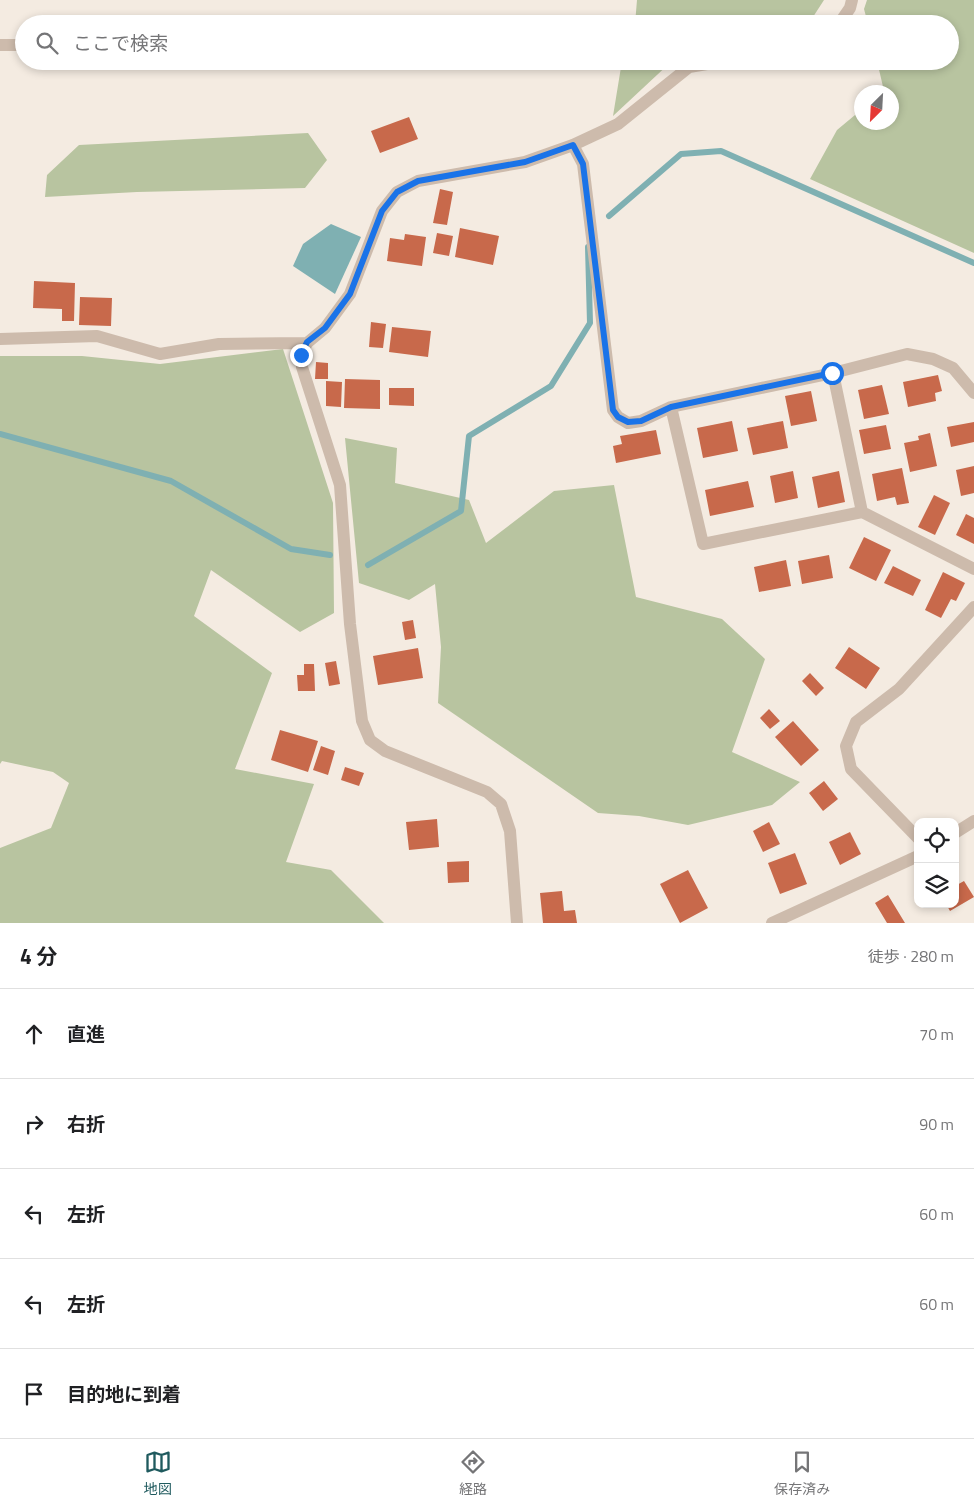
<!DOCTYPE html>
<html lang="ja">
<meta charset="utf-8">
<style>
body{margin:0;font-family:"Titillium Web","Noto Sans JP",sans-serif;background:#f2f2f2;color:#202124}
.controls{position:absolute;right:15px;bottom:15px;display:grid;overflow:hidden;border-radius:10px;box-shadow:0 2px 8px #0003}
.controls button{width:45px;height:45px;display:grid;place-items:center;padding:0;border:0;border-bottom:1px solid #e0e0e0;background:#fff;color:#202124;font:25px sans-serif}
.compass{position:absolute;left:854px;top:85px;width:45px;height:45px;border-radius:50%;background:#fff;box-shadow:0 2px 8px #0003;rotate:204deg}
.stop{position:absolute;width:15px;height:15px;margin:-11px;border:4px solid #1a73e8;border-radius:50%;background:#fff}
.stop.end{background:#1a73e8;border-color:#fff;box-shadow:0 1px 5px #0008}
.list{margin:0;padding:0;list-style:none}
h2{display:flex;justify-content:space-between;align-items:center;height:65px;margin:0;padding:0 20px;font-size:21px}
h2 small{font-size:16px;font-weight:400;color:#757577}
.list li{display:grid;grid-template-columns:32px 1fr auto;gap:15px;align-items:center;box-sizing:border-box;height:90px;padding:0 20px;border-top:1px solid #e0e0e0}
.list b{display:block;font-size:19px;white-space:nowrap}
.list em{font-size:16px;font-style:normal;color:#757577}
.icon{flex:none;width:28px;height:28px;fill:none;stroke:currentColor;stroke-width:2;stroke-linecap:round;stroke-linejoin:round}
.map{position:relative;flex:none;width:974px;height:923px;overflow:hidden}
.search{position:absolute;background:#fff;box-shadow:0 2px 8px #0003;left:15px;right:15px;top:15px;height:55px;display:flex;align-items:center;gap:12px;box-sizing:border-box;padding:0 18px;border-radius:28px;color:#757577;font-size:19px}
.sheet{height:515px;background:#fff}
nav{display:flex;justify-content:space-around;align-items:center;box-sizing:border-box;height:70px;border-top:1px solid #e0e0e0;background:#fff;font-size:14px;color:#757577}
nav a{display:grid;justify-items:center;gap:2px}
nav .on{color:#1f5a5e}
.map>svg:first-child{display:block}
.green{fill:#b8c4a0}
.water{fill:#7fb0b2}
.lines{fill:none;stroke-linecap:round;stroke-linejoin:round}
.stream{stroke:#7fb0b2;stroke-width:6}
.building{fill:#c8694b}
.minor{stroke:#cdbbac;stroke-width:12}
.route{stroke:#1a73e8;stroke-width:6}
</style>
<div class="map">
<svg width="974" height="923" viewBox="0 0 974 923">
<rect width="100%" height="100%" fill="#f4ebe1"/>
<path class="green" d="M637,0h187l-11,17 -10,7h-168z
M867,0h107v253l-164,-74 27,-49 24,-20 1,12h30v-30h-9l1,-1 -7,-30h73v-37h-82l-4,-15z
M622,61h50l-59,55z
M308,133l19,27 -22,28 -168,4 -92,5 2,-22 32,-30z
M283,349l50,154 1,110 -34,19 -89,-62 -17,46 78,57 -37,96 79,15 -28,78 45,8 53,53h-384v-75l51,-20 18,-45 -16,-11 -51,-11 -2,3v-408h82l78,8z
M345,438l52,10 -2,35 74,17 17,43 68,-52 60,-6 22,112 86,22 43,40 -33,93 68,30 -28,23 -84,20 -49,-9 -41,-3 -160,-110 3,-56 -6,-63 -26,16 -50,-17z"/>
<path class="water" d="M331,224l30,13 -26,57 -42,-28 10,-22z"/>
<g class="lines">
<path class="stream" d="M609,216l72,-62 40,-3 253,112
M0,434l171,47 120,68 39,6
M368,565l93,-54 8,-75 82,-50 39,-63 -2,-76"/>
</g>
<path class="building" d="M409,117l9,22 -38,14 -9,-22z
M440,189l13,3 -6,33 -14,-2z
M460,228l39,8 -6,29 -38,-8z
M437,233l16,3 -4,20 -16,-3z
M405,234l21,3 -4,29 -35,-5 3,-23 14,2z
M34,281l41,2 -1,38h-12v-12l-29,-1z
M80,297l32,1 -1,28 -32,-1z
M371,322l15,2 -3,24 -14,-1z
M392,327l39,4 -3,26 -39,-5z
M316,362l12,1v16h-13z
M938,375l4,16 -7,2 1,8 -28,6 -5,-25z
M345,379l35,1v29l-36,-1z
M326,381l16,1 -1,25 -15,-1z
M882,385l7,29 -25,5 -6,-29z
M389,388h25v18l-25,-1z
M811,391l6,30 -26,5 -6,-30z
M732,421l6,30 -35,7 -6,-30z
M783,421l5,27 -35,7 -6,-27z
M974,422v20l-23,5 -4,-20z
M886,425l5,24 -27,5 -5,-24z
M656,430l5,24 -45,9 -3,-17 9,-2 -2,-8z
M930,433l7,33 -27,6 -6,-29 15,-3 -1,-4z
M974,466v27l-13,3 -5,-26z
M902,468l7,35 -12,2 -2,-8 -18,4 -5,-27z
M793,471l5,27 -23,5 -5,-27z
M839,471l6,31 -27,6 -6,-31z
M748,481l6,26 -44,9 -5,-26z
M934,495l16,8 -15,32 -17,-8z
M966,514l8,4v26l-18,-9z
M864,537l27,13 -15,31 -27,-13z
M829,555l4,23 -31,6 -4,-23z
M786,560l5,26 -32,6 -5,-25z
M893,566l28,14 -8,16 -29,-13z
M943,572l22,11 -9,18 -5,-2 -10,19 -16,-8z
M413,620l3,18 -11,2 -3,-18z
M849,647l31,21 -14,21 -31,-21z
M418,648l5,30 -45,7 -5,-29z
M336,661l4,23 -11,2 -4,-23z
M304,664h10l1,27h-17l-1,-16h7z
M810,673l14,15 -8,8 -14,-15z
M769,709l11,12 -10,8 -10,-11z
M793,721l26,29 -18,16 -26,-29z
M280,730l38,11 -10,31 -37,-12z
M321,746l14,5 -7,24 -15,-5z
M345,767l19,6 -5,13 -18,-6z
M824,781l14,18 -15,12 -14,-18z
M437,819l2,28 -30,3 -3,-28z
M769,822l11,22 -17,8 -10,-21z
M850,832l11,22 -21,11 -11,-23z
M795,853l12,31 -27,10 -12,-31z
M469,861v21l-21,1 -1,-21z
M688,870l20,38 -28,15 -20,-39z
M964,881l10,16 -24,14 -4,-7h9v-18z
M562,891l2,20 11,-1 2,13h-34l-3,-30z
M888,895l17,28h-18l-12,-20z"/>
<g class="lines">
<path class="minor" d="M839,24l11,-16 2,-8
M0,45h24
M573,145l10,19 30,246 5,7 10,6 13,-2 30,-14 162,-34 74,-19 26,5 20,9 21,25
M0,339l97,-3 63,18 59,-10 88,-1
M833,373l29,139
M671,407l32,137 159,-32 112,57
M955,833l19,-12
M918,838l-67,-69 -5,-23 10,-24 43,-33 75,-82
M517,923l-7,-92 -9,-27 -14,-12 -102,-41 -15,-11 -8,-19 -12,-97 -10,-139 -38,-118 -1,-12 6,-12 18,-15 25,-34 32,-83 15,-19 21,-11 107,-19 48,-17 45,-21 71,-57 36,-6
M772,923l146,-67"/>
</g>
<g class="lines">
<path class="route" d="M301,355l6,-13 18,-14 25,-34 32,-83 15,-19 21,-11 107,-19 48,-17 10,19 30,246 5,7 10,5 13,-1 30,-14 161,-34"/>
</g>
</svg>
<div class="controls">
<button><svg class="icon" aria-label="locate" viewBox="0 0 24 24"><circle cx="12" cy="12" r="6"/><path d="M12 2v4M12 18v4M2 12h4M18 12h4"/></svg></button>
<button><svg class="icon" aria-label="layers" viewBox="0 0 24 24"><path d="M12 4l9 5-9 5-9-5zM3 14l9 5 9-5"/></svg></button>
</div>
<svg class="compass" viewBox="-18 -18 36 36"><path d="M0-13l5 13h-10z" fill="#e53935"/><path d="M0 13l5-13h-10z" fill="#757577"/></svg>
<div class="stop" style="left:832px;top:373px"></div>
<div class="stop end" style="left:301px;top:355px"></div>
<div class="search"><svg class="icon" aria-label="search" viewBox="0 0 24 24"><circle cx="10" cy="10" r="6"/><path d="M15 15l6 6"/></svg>ここで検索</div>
</div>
<section class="sheet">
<h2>4 分<small>徒歩 · 280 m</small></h2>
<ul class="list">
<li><svg class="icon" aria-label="ahead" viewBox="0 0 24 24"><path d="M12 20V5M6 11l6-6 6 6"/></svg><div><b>直進</b></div><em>70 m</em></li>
<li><svg class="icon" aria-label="right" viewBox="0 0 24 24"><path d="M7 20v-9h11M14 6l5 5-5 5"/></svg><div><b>右折</b></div><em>90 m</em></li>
<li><svg class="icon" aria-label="left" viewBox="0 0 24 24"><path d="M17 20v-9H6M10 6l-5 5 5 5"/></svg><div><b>左折</b></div><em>60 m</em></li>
<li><svg class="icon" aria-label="left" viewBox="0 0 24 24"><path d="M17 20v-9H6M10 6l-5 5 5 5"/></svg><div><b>左折</b></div><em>60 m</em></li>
<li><svg class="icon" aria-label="arrive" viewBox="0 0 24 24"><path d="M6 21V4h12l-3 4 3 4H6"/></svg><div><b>目的地に到着</b></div></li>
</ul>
</section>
<nav>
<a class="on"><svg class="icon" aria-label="map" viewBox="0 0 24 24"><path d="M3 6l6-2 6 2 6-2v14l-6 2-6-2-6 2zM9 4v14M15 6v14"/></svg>地図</a>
<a><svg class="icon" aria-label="directions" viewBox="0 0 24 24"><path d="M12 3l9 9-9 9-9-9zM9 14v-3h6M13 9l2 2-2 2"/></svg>経路</a>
<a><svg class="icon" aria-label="saved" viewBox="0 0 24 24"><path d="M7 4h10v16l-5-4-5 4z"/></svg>保存済み</a>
</nav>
